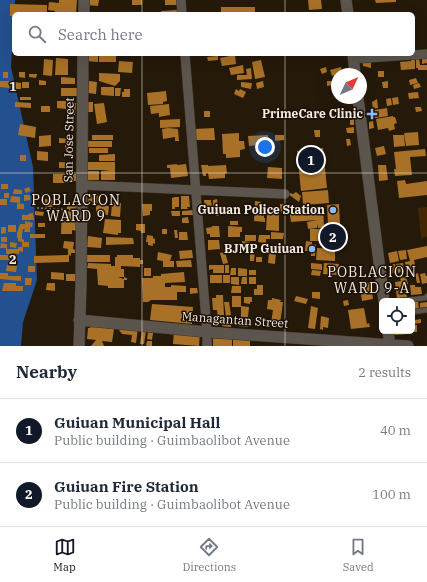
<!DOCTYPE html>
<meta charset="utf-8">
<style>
body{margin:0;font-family:"IBM Plex Serif",serif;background:#f2f2f3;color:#1f2937}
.controls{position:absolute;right:12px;bottom:12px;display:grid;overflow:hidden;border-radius:6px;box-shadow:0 4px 16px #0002}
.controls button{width:36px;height:36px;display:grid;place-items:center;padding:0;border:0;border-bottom:1px solid #e0e1e3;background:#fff;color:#1f2937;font:20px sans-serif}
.compass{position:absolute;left:331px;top:68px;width:36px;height:36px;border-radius:50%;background:#fff;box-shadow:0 4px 16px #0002;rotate:46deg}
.you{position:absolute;left:265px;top:147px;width:14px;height:14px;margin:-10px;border:3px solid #fff;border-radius:50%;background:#1a73e8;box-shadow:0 0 0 6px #1a73e833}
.badge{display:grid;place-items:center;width:26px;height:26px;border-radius:50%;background:#111827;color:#fff;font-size:13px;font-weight:700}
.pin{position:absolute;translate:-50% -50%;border:2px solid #fff;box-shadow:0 1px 4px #0006}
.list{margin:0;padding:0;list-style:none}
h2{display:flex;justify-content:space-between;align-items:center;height:52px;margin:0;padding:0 16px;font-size:17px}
h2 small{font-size:13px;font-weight:400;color:#747a83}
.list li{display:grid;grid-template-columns:26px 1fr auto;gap:12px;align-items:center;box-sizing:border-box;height:64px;padding:0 16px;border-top:1px solid #e0e1e3}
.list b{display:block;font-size:15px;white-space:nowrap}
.list p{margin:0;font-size:13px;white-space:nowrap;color:#747a83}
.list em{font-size:13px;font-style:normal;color:#747a83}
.icon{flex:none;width:22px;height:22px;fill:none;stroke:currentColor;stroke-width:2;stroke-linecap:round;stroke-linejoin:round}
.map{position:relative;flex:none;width:427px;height:346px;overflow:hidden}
.search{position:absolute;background:#fff;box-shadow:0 4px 16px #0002;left:12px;right:12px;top:12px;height:44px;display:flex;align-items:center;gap:10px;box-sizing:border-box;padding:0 14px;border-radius:6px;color:#747a83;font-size:15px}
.sheet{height:180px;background:#fff}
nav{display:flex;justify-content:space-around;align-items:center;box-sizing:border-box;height:56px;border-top:1px solid #e0e1e3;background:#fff;font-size:11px;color:#747a83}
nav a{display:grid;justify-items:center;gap:2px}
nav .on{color:#111827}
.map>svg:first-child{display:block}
.green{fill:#432700}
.water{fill:#23508e}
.building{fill:#a97127}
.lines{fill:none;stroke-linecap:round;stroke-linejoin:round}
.service-casing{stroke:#423628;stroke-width:6}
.minor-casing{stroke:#423628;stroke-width:10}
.tertiary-casing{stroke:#423628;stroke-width:12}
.path{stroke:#887e72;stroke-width:1.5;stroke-dasharray:2 2;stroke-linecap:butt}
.service{stroke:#5b554e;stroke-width:4.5}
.minor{stroke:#5b554e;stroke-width:9}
.tertiary{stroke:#5b554e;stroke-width:11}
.grid{fill:none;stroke:#f3ebe1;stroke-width:1;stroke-opacity:0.55}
.poi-dot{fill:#8abafc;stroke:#1b1003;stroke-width:1.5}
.labels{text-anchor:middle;stroke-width:3;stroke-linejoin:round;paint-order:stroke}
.poi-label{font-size:12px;font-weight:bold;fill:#f3ebe1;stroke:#1b1003;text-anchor:end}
.street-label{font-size:12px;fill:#f3ebe1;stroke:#1b1003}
.quarter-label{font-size:14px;letter-spacing:1px;fill:#f3ebe1;stroke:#1b1003}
.grid-label{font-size:13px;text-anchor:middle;font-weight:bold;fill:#f3ebe1;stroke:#1b1003;stroke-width:3;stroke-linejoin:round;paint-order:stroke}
</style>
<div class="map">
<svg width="427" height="346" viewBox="0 0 427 346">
<rect width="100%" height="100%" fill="#25190a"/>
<path class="green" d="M427,207v30l-6,1 -3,-30z"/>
<path class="water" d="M0,0h15l-4,67 22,100 4,113 -14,42 -2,24h-21z"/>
<path class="building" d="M59,0h18l-1,14h-21v-3l-7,-1 1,-8 10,1z
M86,0h13l-1,6 -12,-1z
M132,0h10v5h-10z
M165,0h12v5h-12z
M308,0h13l1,9 -13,1z
M375,0h21v2l-20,1z
M10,4l37,1v9h-33v2h-4z
M221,7h34v7h-34z
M177,10v4h-16v-3z
M86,54h12v8l-12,-1z
M99,54h17v8h-17z
M235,55l1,9 -14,2 -2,-8z
M218,56v4l-10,1 -1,-4z
M422,56h5v7l-5,1z
M411,57h4v12l-14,1 -1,-8 11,-1z
M416,57h3l1,8h7v5h-9v-2h-2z
M56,58l12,1v16h-13z
M44,59l9,1 -1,16 -9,-1z
M371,59v9l-8,-2 -1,-6z
M261,60l4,17 -10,2 -3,-17z
M119,61l14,1 -1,11 -14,-1z
M243,65l1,8 -13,2 -2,-7z
M326,67l1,5 -5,2 -2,-5z
M341,67l1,6 -10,3 -2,-6z
M251,68l1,11 -15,1v-5h10l-1,-6z
M378,71h6v6h-6z
M3,72h5v6h-5z
M19,72h6v6l-6,-1z
M99,73l21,1v7l-5,5 -16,-5z
M29,74h8l-1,4 -7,-1z
M61,77l14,1v6h-14z
M416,78l2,5 -8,2 -1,-5z
M39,80l7,1v4h-7z
M0,81h9v7l-9,-1z
M89,81l8,1 -1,12 -8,-1z
M263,81l1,6 -7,2 -1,-6z
M327,81h6v4l-6,1z
M388,81v7h-5l-1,-6z
M15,82l6,1v6h-6z
M22,82h7v6h-7z
M241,82l11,1 -1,6 -10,-2z
M419,83l2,4 -7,2 -1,-4z
M101,87h13v9l-13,-1z
M61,88h16v8h-16z
M115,88h6l-1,8h-5z
M124,89h6v8h-8v-5h2z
M236,89l3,2 1,-2 6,3 -3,6 -9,-4z
M166,91l1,10 -4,1v2l-15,1 -1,-12z
M418,92l1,6 -10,1 -1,-6z
M20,97h11v3h-11z
M398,97l1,7 -6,1 -1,-7z
M391,98l1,7 -5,1 -1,-7z
M377,99l1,9 -5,1 -1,-7z
M57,101h9v8l-9,-1z
M15,102l16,1v5l-16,-1z
M68,102l8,1 -1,12 -8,-1z
M84,102h9v10h-9z
M104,103l3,19 -10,2 -3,-20z
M169,104l1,11 -11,2v-4l-8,1 -1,-8z
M41,106h9v6h-9z
M415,107h6l1,4 -6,1z
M387,108l1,8 -18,3 -1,-8z
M204,111h6v6h-6z
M393,116v1h2l2,6 -3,1 1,5 -6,2 -1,-3 -10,2 -2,-11z
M180,119v8l-20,1v-8z
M354,119v6h-4v-5z
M373,121l1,7 -5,1v-7z
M20,124l16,3 -1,11 -17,-3z
M354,127v6h-7l-1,-5z
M168,128l10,1 1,12h-4v-4l-12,2 -1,-10z
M214,128l1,12h-19l-1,-11z
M314,130h6v7h-5z
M418,132l1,13 -13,1 -2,-13z
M239,133v8h5l1,8 -5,1v7l-14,1v-4h-3l-1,-20z
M51,135v11l-12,1v-11z
M92,135h21v5h-21z
M268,135l1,14 -10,1v-5l-10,1 -1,-10z
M275,135h9v5l-9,1z
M393,135h11l1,11 -11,1z
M59,138l10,1v4h-10z
M346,139h4l1,6 -4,1z
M87,141h25v6h-25z
M65,145h7v4h-7z
M384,146l2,8 -9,2 -2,-8z
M89,148h19v5h-19z
M323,148l4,40 -26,3 -4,-40z
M425,149l1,7 -16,1 2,18 -17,1 -1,-7h2l-2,-17z
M37,151l11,1v9l-11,-1z
M66,152l6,1v4h-6z
M115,154v7h-16v-6z
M20,155h6v6h-6z
M59,162l14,1v5h-14z
M84,162h31v18h-14v-9l9,-1h-26z
M177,164v1l9,-1 2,12 -17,2 -1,-10h-3v-3z
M201,165h7v1l18,-1 1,8 -2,1v4l-16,1 -1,-6h-2v3h-3z
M378,165h8l2,15 -9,1z
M268,167l14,1v11l-15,-1z
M85,171h14v9h-14z
M53,174h15l1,9h-16z
M70,174h6v7h-6z
M405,180l1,4 21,-3v14l-28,3 -2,-17z
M1,184h7v5h-7z
M29,187l2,4 -5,2 -2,-4z
M14,189l8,1v4h-9z
M328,190l1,13 -26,2 -1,-13z
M296,192l5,4 -2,6 -11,-8 2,-1 3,1z
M4,193h5v5h-5z
M89,194l12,2 -1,7 -12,-1z
M24,195h6v5l-6,1z
M11,196l9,1v6l-10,-1z
M181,196h8l1,11h-3l1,2h-7z
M175,197h4v10h-4v2h-3v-11z
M0,199h7v6h-7z
M45,199l8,1v7h-8z
M217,199l1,7h-5v-6z
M204,200h7l1,7 -7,1z
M255,201l6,1v2h3v14h1v4l-11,-1z
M112,202l9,1 -1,14 -9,-1z
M17,203l7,1v5h-7z
M67,204h9v5h-9z
M142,204h10v7h-2v4l-7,1z
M280,204h8v9l-8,-1z
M339,204l1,20 -12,1 -1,-20z
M96,205l13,1 -1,9 -12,-1z
M323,206l1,22h-6v-4l-1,4 -9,1 -1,-7 10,-2 -26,2 -2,-13z
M210,209h9v7h-3v-3l-6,1z
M194,210v5h-12v-4z
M35,211l9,1 -1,4 -8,-1z
M62,211l16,1 -1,19 -5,-1v4h-11z
M171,211h9v5h-8z
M33,213l1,7h-12v-5h6v-1z
M267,213l12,1v17l-13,-1z
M188,217l1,6h-7v-5z
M105,219l16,1v13h-3v2l-15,-2z
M25,221l8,2 -1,4h-2v5h-6l1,-3h-2l-1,5v5l2,1v2h5v5h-6v5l-4,-1v3l-6,-1v1h-7v-6h-6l1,-5 6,1v5h11v-2h4v-5l-4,-1v-3h-1v-5l3,-9h5z
M230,221h8v4h-8z
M38,223h7v4h-7z
M136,224h9v9h-4v-2l-5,-1z
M8,225h8v7h-8z
M212,226h7l1,11h-10v-3h-3l-1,-6 6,-1z
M228,226l14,1v5h-2v5h-12z
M339,226l2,14 -15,2 -2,-14z
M1,227h5v6l-5,1z
M162,229h5v5h-5z
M310,229h14v12h-14z
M174,230h3l1,8h-3z
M179,232h8l1,8h-9z
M271,232l13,1 -1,6h-12z
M30,234h15v4h-15z
M147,235l6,1v2l2,1v5l-2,-1v3l-5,-1v-3h-2z
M245,235h11v6h-11z
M259,235h11v4h-4v4l-8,-1z
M88,236l14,2 -1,10 -14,-1z
M1,237h6v5h-6z
M106,237l27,1 1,6 -28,1z
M208,240h11l1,9 -12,1z
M64,241l10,1 -1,7 2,1v3h-4v3l-2,-1v7l-35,1v-7l34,-1v-6l-5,-1z
M242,241l8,1 -1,8 -10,-1 1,-5h2z
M306,241l6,1v2l4,1 -1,11h-4v-5h-6z
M10,242l7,1 -1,5 -6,-1z
M268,246l9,1v4h-9z
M427,246v11l-13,3 2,9 -10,1 -1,-8 5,-1 -3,-11z
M317,248l18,1v12l-19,-1z
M250,249h5l-1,12h-4z
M192,250l1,8 -13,1 -1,-8z
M406,250l1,9 -7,1 -2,-9z
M397,251l2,10 -9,2 -2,-10z
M158,252l14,3 -2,6h4v6h-11v-6l-6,-1z
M225,252l3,11 -5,1 -3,-11z
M269,252h7l-1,12 -7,-1z
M0,255h9v5h-9z
M87,255h23v7h-23z
M117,255h16v3h7v2h3v4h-3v3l-19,-1v3h3v8l3,1v2h-3v-3h-6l6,2v9h-16v-2l-10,-1 -1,-16 -10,-1 1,-5 23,1v2h4v-9h2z
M256,257h6v5h-6z
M191,260l1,7h-15l-1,-6z
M311,263l11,1v6l-11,-1z
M324,263l15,1 -1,11 -15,-1z
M403,263l1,8 -6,2 -2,-9z
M395,264l2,8 -5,1 -1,-8z
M7,265l10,1 -1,6 -10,-1z
M209,265h15v8h-11v-4l-4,1z
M225,265h4v8h-4z
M28,266h7v6h-7z
M144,268h7v8h-7z
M231,268h5v7h-6z
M238,268l9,1v7h-9z
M249,270h7v5h-7z
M312,270l9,1 -1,5 -9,-1z
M51,272l13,1v7l-13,-1z
M184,272l1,10 -20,1v4h6v-2l15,1v6h-9v8h-26l-3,2h-5l-1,-24h11v-2h8v-2z
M0,273h8v3h13v5l-21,-2z
M418,273l2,10h-3l-2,-9z
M425,273l1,3h1v7l-5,1 -2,-10z
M66,274h11v7h-11z
M210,275h12v8h-12z
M223,275h7v8h-7z
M231,277h8v8l-8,-1z
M242,277h5v7h-6z
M249,277h7v7h-7z
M406,277l2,7 -3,1 2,12 -10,1 -2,-16 6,-1 -1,-3z
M25,278h7l-1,7h-6z
M371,282l2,17 -11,2 -3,-18z
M4,283h12v3h7v5h-21z
M47,283h8v8l-9,-1z
M257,285h6v10h-9v-6h3z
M410,285h5v2h6l1,7 -11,1z
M232,286h9v7h-10z
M190,288h7l1,5 -8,1z
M312,292h8v7l-8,-1z
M216,295h7l1,20h-3v3l-3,1 -1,-9h-4l-1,-12h4z
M232,296h9v11h-9z
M296,296l12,3 -2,5 -12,-3z
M244,297h8v5h-2v2l-6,-1z
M272,298l9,2 -1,2h3l-3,22 -9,-1 2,-13 -6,-1 1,-9h4z
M348,300l1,5 -5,1 -1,-5z
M418,301l1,8 -7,1v-8z
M224,302h5l2,13 -5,1z
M427,302v5l-7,1v-5z
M152,304l41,3 -1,17 -42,-4z
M241,306l8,1 -1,10h-7z
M311,306l7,2 -3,21 -7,-1z
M364,308l3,16 2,-1 1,4 -19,2 -3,-19z
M412,315h3v5l6,-1v4l-9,1z
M321,316l8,2 -1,10 -5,-1v3l-3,-1z
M223,317h6v2h2v8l-9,-1z
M239,319l10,1 -1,7 -10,-1z
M120,325l18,3 -2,15 -5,-1 1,-7 -10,-1 -3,-4z
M412,325h5v7h-4z
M91,326l23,3 -2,13 -10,-1 2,5h-13l5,-6 -9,-1 1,-11h2z
M142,330l4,1 -2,13h-4z
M174,331l26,1 -1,14 -26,-2z
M394,331h15v3l-15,1z
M148,332l5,1 -1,7 -5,-1z
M213,338l19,1v7h-19z
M233,338l17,1v7h-17z
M147,341h5v5h-6z"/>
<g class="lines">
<g class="service-casing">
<path id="service" d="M398,301l27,-3 2,-2
M412,312l15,-2"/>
</g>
<g class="minor-casing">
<path id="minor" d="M181,0l1,14
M185,54l22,278v14
M353,59l74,-5
M82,185l203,9"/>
</g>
<g class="tertiary-casing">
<path id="tertiary" d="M346,0l2,14
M84,14v-14
M353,54l2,20
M358,98l26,203
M79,320l128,12 201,14
M388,331l2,15
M79,346l2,-62 2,-230"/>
</g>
<path class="path" d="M37,208l37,2"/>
<use href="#service" class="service"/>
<use href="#minor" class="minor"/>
<use href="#tertiary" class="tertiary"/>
</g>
<path class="grid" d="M142,0v14M285,0v14M142,54v292M285,54v292M0,173h427"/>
<g class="poi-dot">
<path d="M370 108h4v4h4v4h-4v4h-4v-4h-4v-4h4z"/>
<circle cx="333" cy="210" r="4"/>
<circle cx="312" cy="249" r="4"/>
</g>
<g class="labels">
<g class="poi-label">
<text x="363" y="118">PrimeCare Clinic</text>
<text x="325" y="214">Guiuan Police Station</text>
<text x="304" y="253">BJMP Guiuan</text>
</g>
<g class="street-label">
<text transform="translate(69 140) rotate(-89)" y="4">San Jose Street</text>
<text transform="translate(235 320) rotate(4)" y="4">Managantan Street</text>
</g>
<g class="quarter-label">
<text x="76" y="205">POBLACION<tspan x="76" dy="16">WARD 9</tspan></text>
<text x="372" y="277">POBLACION<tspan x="372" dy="16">WARD 9-A</tspan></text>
</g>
</g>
<g class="grid-label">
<text x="13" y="91">1</text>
<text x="13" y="264">2</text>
</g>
</svg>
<div class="controls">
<button><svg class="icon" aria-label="locate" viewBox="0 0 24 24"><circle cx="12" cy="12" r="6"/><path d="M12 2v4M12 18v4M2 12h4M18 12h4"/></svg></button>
</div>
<svg class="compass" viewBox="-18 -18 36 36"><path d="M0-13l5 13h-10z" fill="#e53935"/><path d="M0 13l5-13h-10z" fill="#747a83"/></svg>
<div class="you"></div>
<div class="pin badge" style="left:311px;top:160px">1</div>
<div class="pin badge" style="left:333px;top:237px">2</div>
<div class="search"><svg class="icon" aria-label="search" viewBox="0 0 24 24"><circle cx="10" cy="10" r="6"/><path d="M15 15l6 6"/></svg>Search here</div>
</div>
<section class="sheet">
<h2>Nearby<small>2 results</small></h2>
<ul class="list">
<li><span class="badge">1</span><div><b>Guiuan Municipal Hall</b><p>Public building · Guimbaolibot Avenue</p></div><em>40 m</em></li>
<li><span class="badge">2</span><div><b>Guiuan Fire Station</b><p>Public building · Guimbaolibot Avenue</p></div><em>100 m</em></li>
</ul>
</section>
<nav>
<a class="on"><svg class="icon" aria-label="map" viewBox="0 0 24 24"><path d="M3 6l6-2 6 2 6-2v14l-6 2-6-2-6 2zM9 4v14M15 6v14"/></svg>Map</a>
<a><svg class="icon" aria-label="directions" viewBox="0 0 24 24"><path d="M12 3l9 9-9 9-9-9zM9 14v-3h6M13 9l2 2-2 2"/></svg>Directions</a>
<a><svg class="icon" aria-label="saved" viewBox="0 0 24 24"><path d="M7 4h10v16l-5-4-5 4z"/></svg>Saved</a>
</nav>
